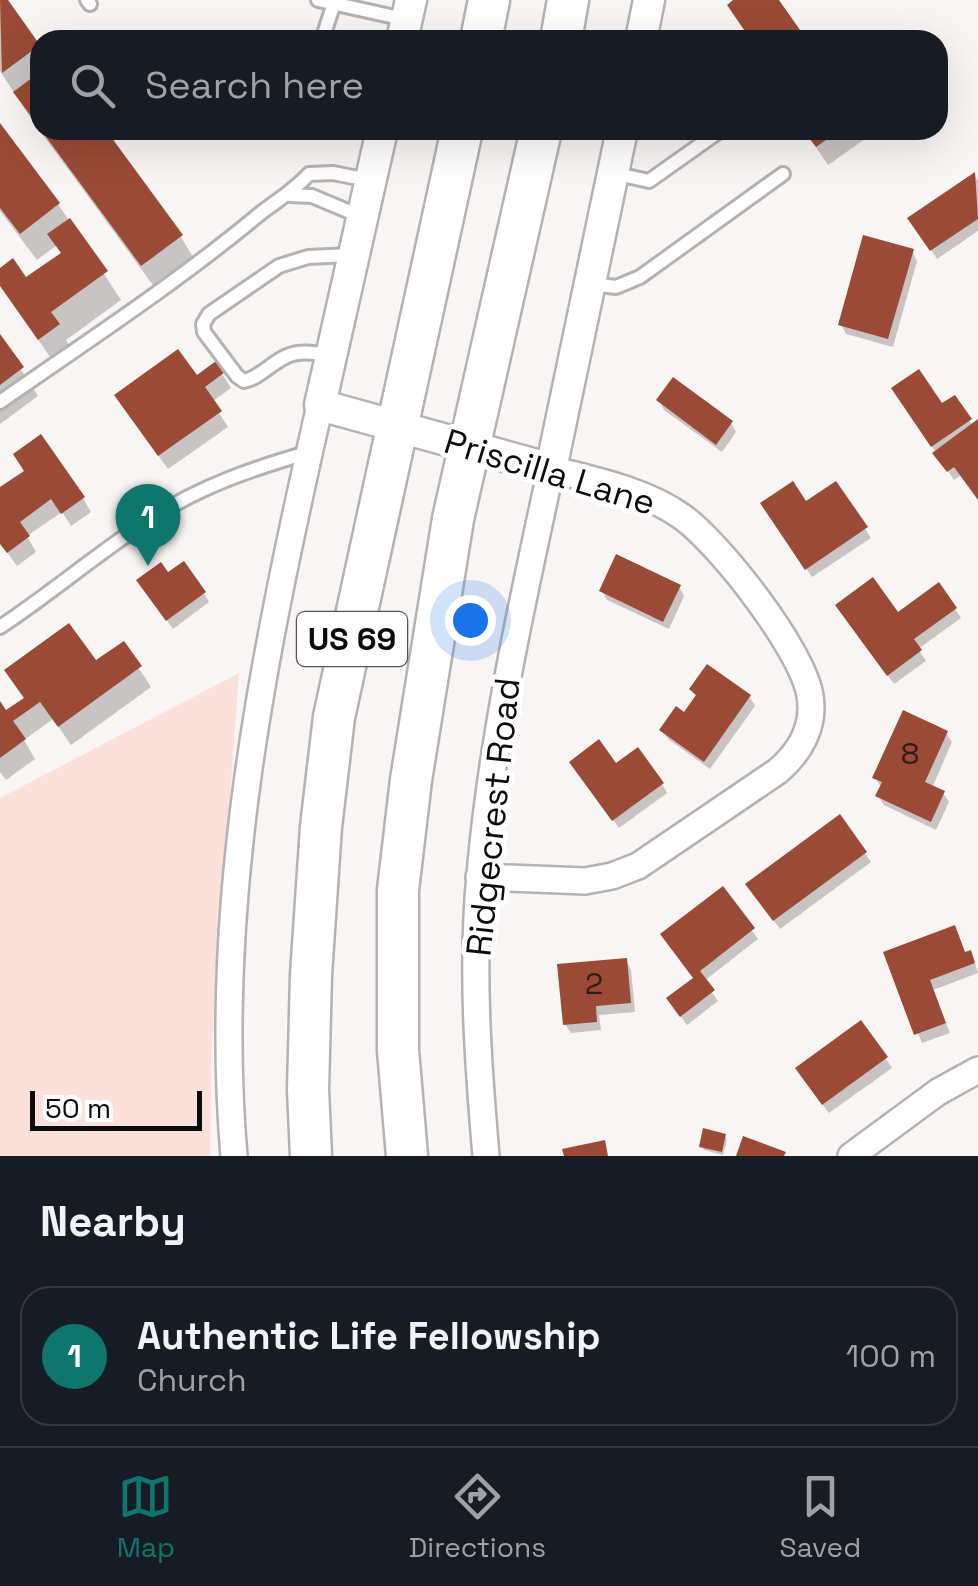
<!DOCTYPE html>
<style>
body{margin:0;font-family:"Space Grotesk",sans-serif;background:#20242c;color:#f1f3f6}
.scale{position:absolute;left:30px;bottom:25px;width:172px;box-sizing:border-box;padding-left:10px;border:5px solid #0d0c0c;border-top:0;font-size:28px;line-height:35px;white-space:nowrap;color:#0d0c0c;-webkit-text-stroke:8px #fff;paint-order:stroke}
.you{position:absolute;left:470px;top:620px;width:35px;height:35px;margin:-25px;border:8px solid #fff;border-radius:50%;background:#1a73e8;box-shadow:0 0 0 15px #1a73e833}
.badge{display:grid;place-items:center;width:65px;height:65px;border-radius:50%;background:#0f766e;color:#fff;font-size:32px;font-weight:700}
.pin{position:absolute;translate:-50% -82px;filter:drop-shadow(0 2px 5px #0008)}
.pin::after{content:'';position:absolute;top:52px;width:35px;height:30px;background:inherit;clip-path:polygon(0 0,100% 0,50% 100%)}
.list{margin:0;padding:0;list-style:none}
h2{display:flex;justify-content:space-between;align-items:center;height:130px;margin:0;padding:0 40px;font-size:42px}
h2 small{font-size:32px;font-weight:400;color:#9ea1a6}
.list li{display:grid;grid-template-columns:65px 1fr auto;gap:30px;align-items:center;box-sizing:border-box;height:140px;margin:0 20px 20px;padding:0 20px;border:2px solid #363941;border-radius:30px}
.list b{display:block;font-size:38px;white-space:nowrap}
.list p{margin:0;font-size:32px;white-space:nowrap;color:#9ea1a6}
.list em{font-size:32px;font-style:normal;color:#9ea1a6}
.icon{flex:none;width:55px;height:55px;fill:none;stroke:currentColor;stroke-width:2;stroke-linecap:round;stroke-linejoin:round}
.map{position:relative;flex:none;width:978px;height:1156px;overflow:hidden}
.search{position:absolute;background:#171b24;box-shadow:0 10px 40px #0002;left:30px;right:30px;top:30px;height:110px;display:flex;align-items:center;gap:25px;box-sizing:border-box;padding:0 35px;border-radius:30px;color:#9ea1a6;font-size:38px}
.sheet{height:290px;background:#171b24}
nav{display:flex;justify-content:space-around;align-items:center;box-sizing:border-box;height:140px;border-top:2px solid #363941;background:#171b24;font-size:28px;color:#9ea1a6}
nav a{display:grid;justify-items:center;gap:5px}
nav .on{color:#0f766e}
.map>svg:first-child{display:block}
.green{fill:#fbe1d9}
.shadow{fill:#0003}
.building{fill:#9b4b35}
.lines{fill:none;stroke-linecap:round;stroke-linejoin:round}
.service-casing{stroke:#b6b2b1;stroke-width:18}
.minor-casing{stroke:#b6b2b1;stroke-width:30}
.tertiary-casing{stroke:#b6b2b1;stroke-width:35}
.trunk-casing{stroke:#b6b2b1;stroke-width:45}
.service{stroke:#fff;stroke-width:12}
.minor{stroke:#fff;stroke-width:25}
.tertiary{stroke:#fff;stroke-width:30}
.trunk{stroke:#fff;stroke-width:40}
.labels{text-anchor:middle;stroke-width:10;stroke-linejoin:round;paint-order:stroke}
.number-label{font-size:30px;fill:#301c16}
.shield{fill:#fff;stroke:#565555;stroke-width:2.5}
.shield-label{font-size:32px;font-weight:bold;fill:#0d0c0c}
.street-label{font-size:35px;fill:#0d0c0c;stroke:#fff}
</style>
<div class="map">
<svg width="978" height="1156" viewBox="0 0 978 1156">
<rect width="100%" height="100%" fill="#f9f5f4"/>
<path class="green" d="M239,673l-28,384 -1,99h-210v-358z"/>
<path class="shadow" d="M0,0h5l35,50v80h63l78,107 16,27 -39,28 -126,-172 -32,-49z
M0,127l58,77 63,96 -55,40 8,13 -18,13 -56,-83v-12l26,9 36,-25 -5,-10 -20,15 -37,-49z
M804,130h74l-50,35z
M975,176l3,5v50l-41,28 -21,-32z
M912,251l5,10 -24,86 -47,-13 -5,-10z
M0,338l38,58 -38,28z
M216,364l15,24 -19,14 16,25 -60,42 -42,-59 70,-32z
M900,398l41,9 13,-9 19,28 5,-2v74l-17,-23 -7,5z
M659,400l72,23 5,9 -14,20 -58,-42z
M836,484l35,54 -59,39 -43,-64 37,-9z
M0,487l83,11 8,14 -20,14 -9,-14 -35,24 9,16 -19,14 -17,-24z
M168,576l36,17 5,9 -36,27 -28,-39z
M679,587l5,9 -15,33 -62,-29 -5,-9z
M955,609l6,9 -43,31 8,12 -32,23 -51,-70 54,1z
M123,644l28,43 -80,58 -18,-26 -29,21 11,19 -29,21 -6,-8v-66l6,8 19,-14 -18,-29 89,-7z
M692,689l57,7 6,10 -45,63 -42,-30 -6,-9 23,-15 12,-17z
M946,733l6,9 -20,46 11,5 6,9 -13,28 -52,-25 -6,-9 4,-7 -7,-12z
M577,771l85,13 5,9 -48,35z
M865,853l6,9 -91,67 -26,-36z
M722,889l36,50 -54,42 14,20 -31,24 -12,-17 20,-28z
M886,954l80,1 9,8 3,10 -45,17 17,43 -28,10z
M626,960l5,10 4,42 -36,3 2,15 -30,3 -6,-9z
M861,1023l31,45 -63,45 -26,-35z
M725,1136l2,4 -4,15 -19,-5 -2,-4z"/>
<path class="building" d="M0,0h8l32,45 -38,28z
M733,0h46l28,40h-56l-24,-35z
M40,72v56l-27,-36z
M0,123l60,80 -40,31 -20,-26z
M41,130h65l77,105 -42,31z
M803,130h37l-24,17z
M975,172l3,47 -48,32 -23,-33z
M70,218l38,53 -57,41 9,12 -22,16 -38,-54v-18l13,-10 13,19 35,-24 -14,-19z
M863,235l51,14 -26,90 -50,-14z
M0,334l24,33 -24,18z
M178,349l19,26 19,-14 9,11 -20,15 17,24 -64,45 -44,-61z
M919,369l23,34 13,-8 17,24 -41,28 -40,-59z
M673,377l60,44 -17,24 -60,-45z
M978,419v81l-24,-33 -7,5 -15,-19z
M41,434l44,63 -24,17 -10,-15 -31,23 10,14 -23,17 -7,-9v-57l24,-16 -11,-17z
M793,481l13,20 30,-20 32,46 -63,43 -45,-67z
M616,554l65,31 -18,37 -64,-31z
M184,561l22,31 -40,29 -30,-41 25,-18 7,10z
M873,577l25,35 41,-30 18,26 -43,31 8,11 -35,26 -52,-71z
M69,623l27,37 28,-19 18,25 -84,61 -18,-25 -27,19 13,18 -26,19v-57l6,9 18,-12 -20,-28z
M707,664l44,31 -47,67 -45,-32 17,-24 8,6 12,-17 -7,-6z
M903,710l45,21 -23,51 20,9 -14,31 -56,-26 7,-14 -10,-4z
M599,739l17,24 22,-16 26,36 -52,38 -43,-59z
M840,814l27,38 -94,69 -28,-37z
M723,886l32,42 -55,43 15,19 -35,27 -14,-19 27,-20 -33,-44z
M955,925l10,27 6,-2 4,13 -45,17 16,43 -32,12 -31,-83z
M627,958l4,45 -35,3 1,16 -34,3 -6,-61z
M861,1020l27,37 -66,48 -27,-37z
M703,1128l23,6 -4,18 -23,-5z
M743,1136l43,16 -2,4h-48z
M605,1140l3,16h-44l-2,-7z"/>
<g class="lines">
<g class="service-casing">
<path id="service" d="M87,0l3,4
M318,0l86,19
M322,40l13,-40
M613,173l36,8 72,-51
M290,195l22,1 50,21
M592,284l24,3 24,-10 143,-103
M329,355c-13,-2 -29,-5 -42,1 -16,7 -26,21 -43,25l-7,-5 -33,-44 -1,-8 6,-10 70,-48 29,-9 43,-2
M0,402c86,-60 175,-118 256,-185 18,-15 37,-25 53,-43l24,-1 35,7
M0,627c52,-34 100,-76 152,-109 49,-32 102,-50 158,-66"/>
</g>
<g class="minor-casing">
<path id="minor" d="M479,877l106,4 27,-5 26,-10 140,-95c22,-19 37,-45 32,-75 -6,-44 -91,-154 -129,-180 -37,-26 -87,-36 -130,-47 -29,134 -59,268 -71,405 -9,93 -2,189 6,282
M234,1156c-22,-254 30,-504 86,-751
M851,1156l87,-64 40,-22"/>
</g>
<g class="tertiary-casing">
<path id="tertiary" d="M402,40l9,-40
M641,40l8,-40
M382,130l-62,275 231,64 71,-339"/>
</g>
<g class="trunk-casing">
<path id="trunk" d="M481,40l8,-40
M561,40l7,-40
M311,1156l-3,-66 3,-115 10,-148 13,-110 128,-587
M407,1156l-9,-106v-160l13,-110 42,-261 88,-389"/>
</g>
<use href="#service" class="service"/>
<use href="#minor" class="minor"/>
<use href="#tertiary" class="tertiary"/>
<use href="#trunk" class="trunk"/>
</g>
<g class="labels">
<g class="number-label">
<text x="910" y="764">8</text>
<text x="594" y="994">2</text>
</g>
<rect class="shield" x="297" y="612" width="110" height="54" rx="8"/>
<g class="shield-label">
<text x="352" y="650">US 69</text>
</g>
<g class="street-label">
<text transform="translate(550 472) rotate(17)" y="12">Priscilla Lane</text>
<text transform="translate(493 817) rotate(-84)" y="12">Ridgecrest Road</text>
</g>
</g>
</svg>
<div class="scale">50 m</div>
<div class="you"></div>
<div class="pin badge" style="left:148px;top:566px">1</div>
<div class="search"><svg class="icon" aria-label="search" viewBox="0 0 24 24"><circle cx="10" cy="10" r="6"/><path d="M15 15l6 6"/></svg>Search here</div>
</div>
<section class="sheet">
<h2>Nearby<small></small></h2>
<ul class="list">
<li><span class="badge">1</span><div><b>Authentic Life Fellowship</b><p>Church</p></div><em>100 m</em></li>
</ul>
</section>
<nav>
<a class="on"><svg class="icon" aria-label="map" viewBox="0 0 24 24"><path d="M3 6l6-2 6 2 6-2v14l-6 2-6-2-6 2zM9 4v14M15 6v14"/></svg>Map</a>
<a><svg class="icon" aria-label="directions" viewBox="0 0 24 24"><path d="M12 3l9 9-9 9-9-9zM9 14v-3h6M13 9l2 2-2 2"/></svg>Directions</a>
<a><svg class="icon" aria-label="saved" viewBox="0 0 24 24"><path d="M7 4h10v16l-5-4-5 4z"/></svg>Saved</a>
</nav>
